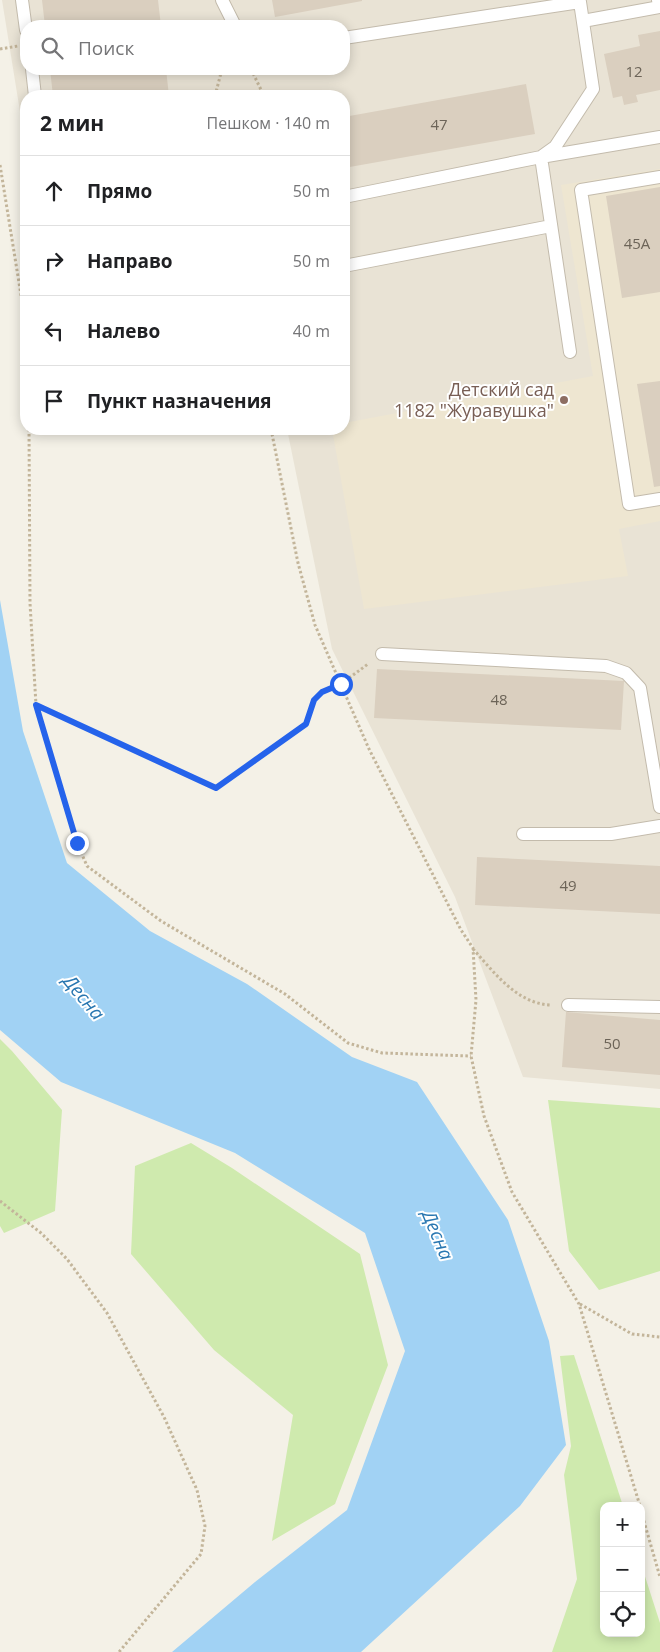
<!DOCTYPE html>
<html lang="ru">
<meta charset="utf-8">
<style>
body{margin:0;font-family:"Open Sans",sans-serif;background:#f6f6f6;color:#202124}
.controls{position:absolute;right:15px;bottom:15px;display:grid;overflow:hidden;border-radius:10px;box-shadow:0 2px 12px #0003}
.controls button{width:45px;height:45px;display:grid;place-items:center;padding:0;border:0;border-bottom:1px solid #e0e0e0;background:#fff;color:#202124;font:25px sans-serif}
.stop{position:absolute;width:15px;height:15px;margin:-11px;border:4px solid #2563eb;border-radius:50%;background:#fff}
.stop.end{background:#2563eb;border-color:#fff;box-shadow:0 1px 5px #0008}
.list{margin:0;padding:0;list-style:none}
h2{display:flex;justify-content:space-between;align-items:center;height:65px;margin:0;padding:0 20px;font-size:21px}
h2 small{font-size:16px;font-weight:400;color:#757577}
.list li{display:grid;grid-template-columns:32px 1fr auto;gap:15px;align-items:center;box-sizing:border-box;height:70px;padding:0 20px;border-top:1px solid #e0e0e0}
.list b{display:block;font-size:19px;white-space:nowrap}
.list em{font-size:16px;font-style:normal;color:#757577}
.icon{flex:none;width:28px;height:28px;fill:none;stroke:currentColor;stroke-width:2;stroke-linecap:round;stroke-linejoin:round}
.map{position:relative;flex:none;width:660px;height:1652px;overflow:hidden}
.search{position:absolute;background:#fff;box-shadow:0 2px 12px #0003;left:20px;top:20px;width:330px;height:55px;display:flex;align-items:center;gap:12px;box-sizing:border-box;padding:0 18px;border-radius:20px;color:#757577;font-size:19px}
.panel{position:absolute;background:#fff;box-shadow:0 2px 12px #0003;left:20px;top:90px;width:330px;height:345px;border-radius:20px}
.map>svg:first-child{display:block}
.residential{fill:#e9e3d5;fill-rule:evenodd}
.education{fill:#eee6d1}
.green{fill:#cfeaae}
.water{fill:#a1d2f4}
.building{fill:#dacfbf}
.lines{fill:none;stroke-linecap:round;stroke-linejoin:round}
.lane-casing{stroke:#c3bbac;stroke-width:14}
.path{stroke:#c3b59a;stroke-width:3;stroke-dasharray:2.5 2.5;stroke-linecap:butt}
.lane{stroke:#fff;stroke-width:12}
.route{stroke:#2563eb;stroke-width:6}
.education-dot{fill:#8d6e63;stroke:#fff;stroke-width:2}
.labels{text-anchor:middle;stroke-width:4;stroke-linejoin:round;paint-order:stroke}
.number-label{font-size:15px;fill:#6c6458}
.education-label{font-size:18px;fill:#785e54;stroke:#fff;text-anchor:end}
.water-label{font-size:19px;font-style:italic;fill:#2977b1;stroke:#fff}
</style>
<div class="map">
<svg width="660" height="1652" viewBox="0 0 660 1652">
<rect width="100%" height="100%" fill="#f4f1e7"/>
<path class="residential" d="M2,0h658v1089l-137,-12 -68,-180 -123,-248 -45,-220h57v-333h-318v53zM26,26h318v43h-318z"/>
<path class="education" d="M660,169v352l-41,8 9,47 -264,33 -32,-180h12v-6l249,-47 -32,-191z"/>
<path class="green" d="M0,1039l12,12 50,59 -7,101 -51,22 -4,-7z
M548,1100l112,8v163l-61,19 -30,-39z
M191,1143l41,25 128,86 28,111 -53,139 -63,37 21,-126 -79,-65 -83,-96 4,-88z
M574,1355l49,151h-19v127h37v-69l19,59v29h-108l25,-73 -13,-104 7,-29 -11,-90z"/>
<path class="water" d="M0,600l23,131 44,132 83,68 97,53 105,73 65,25 91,138 41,121 17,104 -46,61 -159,146h-189l83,-70 92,-72 58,-159 -40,-118 -130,-80 -174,-71 -61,-52z"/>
<path class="building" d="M42,0h116l3,26h-116z
M272,0h90v1l-87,16z
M660,31v59l-24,5 2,7 -14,3 -2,-9 -9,2 -9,-44 36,-8 -2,-11z
M50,69h116l3,27h-116z
M526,84l9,50 -191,34v-51z
M660,187v105l-38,6 -16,-102z
M660,381v105l-6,1 -17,-103z
M377,669l247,12 -3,49 -247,-12z
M477,857l183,9v48l-185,-9z
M566,1012l94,8v55l-98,-8z"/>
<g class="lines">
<g class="lane-casing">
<path id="lane" d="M22,0l4,30
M222,0l13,26
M583,21l77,-14 -2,-7
M344,38l236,-36 13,87 -38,58 -14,10 -197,40
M32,69l3,27
M660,177l-79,13 48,314 31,-5
M344,266l207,-40
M570,352l-29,-195 119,-20
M382,654l224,12 20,7 14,15 20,119
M523,834h88l49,-8
M568,1005l92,2"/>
</g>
<path class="path" d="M0,49l18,-3
M251,69l13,27
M215,96l7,-27
M0,165l26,161
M29,429l1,174 6,102 27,94 14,44 10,23 74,55 124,73 63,49 34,10 89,3
M271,429l27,134 17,62 54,124 92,181 12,18 3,52 -5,56 13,60 28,76 67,112 61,202
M37,705l179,83 90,-64 8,-24 8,-8 19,-8 27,-20
M473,949c21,23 43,54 77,56
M0,1201l41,32 26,26 40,54 57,104 33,73 8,36 -4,28 -82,98
M580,1304l52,30 28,3
M641,1511l19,66"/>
<use href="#lane" class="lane"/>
</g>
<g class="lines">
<path class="route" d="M77,843l-41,-138 180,83 90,-64 8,-24 8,-8 19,-8"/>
</g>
<circle class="education-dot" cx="564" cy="400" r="5"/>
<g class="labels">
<g class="number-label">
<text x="634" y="77">12</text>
<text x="439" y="130">47</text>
<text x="637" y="249">45А</text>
<text x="499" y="705">48</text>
<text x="568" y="891">49</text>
<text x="612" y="1049">50</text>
</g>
<g class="education-label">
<text x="554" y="396">Детский сад<tspan x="554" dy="21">1182 "Журавушка"</tspan></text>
</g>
<g class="water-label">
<text transform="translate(84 997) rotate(50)" y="7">Десна</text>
<text transform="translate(438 1235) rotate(67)" y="7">Десна</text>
</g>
</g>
</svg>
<div class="controls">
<button>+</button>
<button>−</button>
<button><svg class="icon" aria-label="locate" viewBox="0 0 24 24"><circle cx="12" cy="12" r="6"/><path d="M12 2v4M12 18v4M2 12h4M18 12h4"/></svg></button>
</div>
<div class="stop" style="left:341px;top:684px"></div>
<div class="stop end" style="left:77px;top:843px"></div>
<div class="search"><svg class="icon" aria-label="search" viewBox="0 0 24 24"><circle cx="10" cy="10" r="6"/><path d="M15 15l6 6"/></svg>Поиск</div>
<section class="panel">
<h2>2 мин<small>Пешком · 140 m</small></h2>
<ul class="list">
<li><svg class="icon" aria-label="ahead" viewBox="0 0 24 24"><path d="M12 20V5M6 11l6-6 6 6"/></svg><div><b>Прямо</b></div><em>50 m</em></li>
<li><svg class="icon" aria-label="right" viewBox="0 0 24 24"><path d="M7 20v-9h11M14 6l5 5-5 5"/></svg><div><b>Направо</b></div><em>50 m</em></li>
<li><svg class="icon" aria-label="left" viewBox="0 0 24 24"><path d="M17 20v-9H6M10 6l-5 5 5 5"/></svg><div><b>Налево</b></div><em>40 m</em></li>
<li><svg class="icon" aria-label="arrive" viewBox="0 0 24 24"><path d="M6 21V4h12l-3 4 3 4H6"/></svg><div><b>Пункт назначения</b></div></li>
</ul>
</section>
</div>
